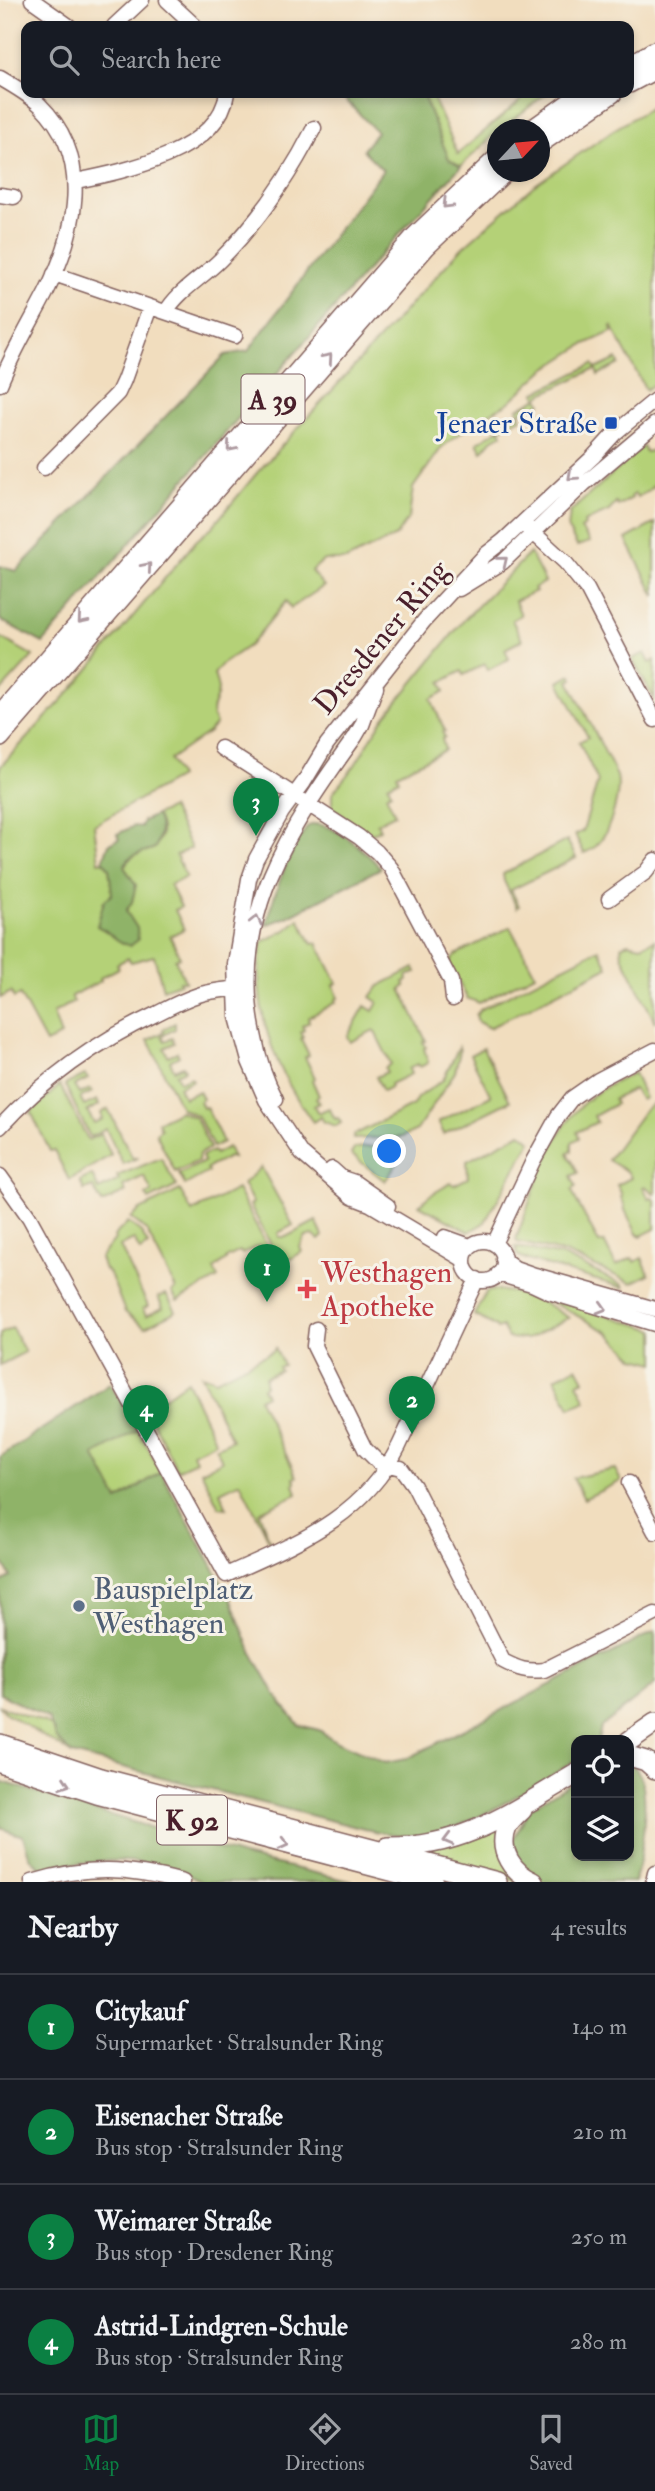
<!DOCTYPE html>
<meta charset="utf-8">
<style>
body{margin:0;font-family:"IM FELL Double Pica",serif;background:#242831;color:#f1f3f6}
.controls{position:absolute;right:21px;bottom:21px;display:grid;overflow:hidden;border-radius:14px;box-shadow:0 4px 10px #0003}
.controls button{width:63px;height:63px;display:grid;place-items:center;padding:0;border:0;border-bottom:2px solid #363941;background:#171b24;color:#f1f3f6;font:35px sans-serif}
.compass{position:absolute;left:487px;top:119px;width:63px;height:63px;border-radius:50%;background:#171b24;box-shadow:0 4px 10px #0003;rotate:64deg}
.you{position:absolute;left:390px;top:1152px;width:24px;height:24px;margin:-18px;border:5px solid #fff;border-radius:50%;background:#1a73e8;box-shadow:0 0 0 10px #1a73e833}
.badge{display:grid;place-items:center;width:46px;height:46px;border-radius:50%;background:#0b8043;color:#fff;font-size:23px;font-weight:700}
.pin{position:absolute;translate:-50% -58px;filter:drop-shadow(0 2px 4px #0008)}
.pin::after{content:'';position:absolute;top:37px;width:24px;height:21px;background:inherit;clip-path:polygon(0 0,100% 0,50% 100%)}
.list{margin:0;padding:0;list-style:none}
h2{display:flex;justify-content:space-between;align-items:center;height:91px;margin:0;padding:0 28px;font-size:30px}
h2 small{font-size:23px;font-weight:400;color:#9ea1a6}
.list li{display:grid;grid-template-columns:46px 1fr auto;gap:21px;align-items:center;box-sizing:border-box;height:105px;padding:0 28px;border-top:2px solid #363941}
.list b{display:block;font-size:26px;white-space:nowrap}
.list p{margin:0;font-size:23px;white-space:nowrap;color:#9ea1a6}
.list em{font-size:23px;font-style:normal;color:#9ea1a6}
.icon{flex:none;width:38px;height:38px;fill:none;stroke:currentColor;stroke-width:2;stroke-linecap:round;stroke-linejoin:round}
.map{position:relative;flex:none;width:655px;height:1882px;overflow:hidden}
.search{position:absolute;background:#171b24;box-shadow:0 4px 10px #0003;left:21px;right:21px;top:21px;height:77px;display:flex;align-items:center;gap:18px;box-sizing:border-box;padding:0 24px;border-radius:14px;color:#9ea1a6;font-size:26px}
.sheet{height:511px;background:#171b24}
nav{display:flex;justify-content:space-around;align-items:center;box-sizing:border-box;height:98px;border-top:2px solid #363941;background:#171b24;font-size:19px;color:#9ea1a6}
nav a{display:grid;justify-items:center;gap:4px}
nav .on{color:#0b8043}
.map>svg:first-child{display:block}
.green{fill:#b4d177;stroke:#7f7851;stroke-width:2}
.forest{fill:#8fb368;stroke:#6c694a;stroke-width:2}
.lines{fill:none;stroke-linecap:round;stroke-linejoin:round}
.minor-casing{stroke:#84625e;stroke-width:17}
.highway-casing{stroke:#84625e;stroke-width:22}
.minor{stroke:#fff;stroke-width:14}
.highway{stroke:#fff;stroke-width:19}
.oneway{stroke:#ae9aa0}
.transit-dot{fill:#1a4fb4;stroke:#f7f3e8;stroke-width:2.5}
.health-dot{fill:#e0444e;stroke:#f7f3e8;stroke-width:2.5}
.service-dot{fill:#5c6f8a;stroke:#f7f3e8;stroke-width:2.5}
.labels{text-anchor:middle;stroke-width:6;stroke-linejoin:round;paint-order:stroke}
.shield{fill:#f7f3e8;stroke:#7e5f64;stroke-width:2}
.shield-label{font-size:28px;font-weight:bold;fill:#4a1f2b}
.transit-label{font-size:30px;fill:#164399;stroke:#f7f3e8;text-anchor:end}
.street-label{font-size:30px;fill:#4a1f2b;stroke:#f7f3e8}
.health-label{font-size:30px;fill:#be3a42;stroke:#f7f3e8;text-anchor:start}
.service-label{font-size:30px;fill:#4e5e75;stroke:#f7f3e8;text-anchor:start}
</style>
<div class="map">
<svg width="655" height="1882" viewBox="0 0 655 1882">
<rect width="100%" height="100%" fill="#f7f3e8"/>
<filter id="ink" filterUnits="userSpaceOnUse"><feTurbulence type="fractalNoise" baseFrequency=".0143" numOctaves="2"/><feDisplacementMap in="SourceGraphic" scale="14" xChannelSelector="R" yChannelSelector="G"/><feConvolveMatrix kernelMatrix="1 2 1 2 8 2 1 2 1" color-interpolation-filters="sRGB"/></filter>
<filter id="wash" filterUnits="userSpaceOnUse"><feTurbulence type="fractalNoise" baseFrequency=".00686" numOctaves="4" result="noise"/><feDisplacementMap in="SourceGraphic" scale="28" xChannelSelector="R" yChannelSelector="G"/><feGaussianBlur stdDeviation="1.57" result="paint"/><feColorMatrix in="noise" values="0 0 0 0 0 0 0 0 0 0 0 0 0 0 0 0 0 1.4 0 .05"/><feComposite in="paint" operator="in"/></filter>
<g filter="url(#wash)">
<rect width="100%" height="100%" fill="#f1ddbe"/>
<path class="green" d="M422,93h9l27,61 71,-61h18l-46,36 -3,1 -1,2 -36,34 -12,-6z
M655,105v278l-9,7 -35,-65 1,7 -29,13 -39,25 -36,33 -32,18 -34,26 -29,41 -4,29 -13,19 -50,24h-22l-13,11 13,15 -33,22 -5,-7 -35,43 -29,20 -8,10c1,4 4,12 4,16 -1,16 -11,14 -2,34l-7,8 -39,27 9,18 -85,48 5,37 4,-1 6,7 4,26 13,17 5,-34 -7,-10c9,-22 52,-15 32,-52l15,-7 20,40 -15,7 10,22 -16,8 11,22 -6,3 9,19 -14,7 10,21 -5,2 10,22h-6l1,2 -17,6 -9,-33 -23,6 -3,-4 -11,6 2,4 -19,10 1,3 -30,15 3,6 -21,11 8,23 -15,7 -26,-48 -6,3 -3,-6 -11,6v-231l74,-80 122,-146 17,-15 43,-52 206,-226 70,-61 83,-58z
M617,359l2,5 -21,11 -2,-5 -6,1 -48,23 -4,4 3,5 -22,10 2,5 -21,11 2,5 -10,6 -10,12 -5,-9 22,-14 -2,-5 22,-10 -2,-5 21,-11 -3,-5 58,-29 3,5z
M643,446l3,6 9,-2v34l-8,8 -10,5 -2,-3 -4,2 1,2 -14,8 -2,-3 -7,8 -25,11 1,4 -4,3 9,13 -13,4 -9,-17 2,-17z
M655,523v73l-29,-57z
M530,553l15,29 -11,6 2,3 -21,10 6,14 -9,5 10,20 -17,9 4,10 -21,11 -3,-6 -21,11 -2,-4 -21,11 4,9 -14,8 14,32 -3,1 3,5 -3,2 3,11 -48,24 2,5 -11,6 3,7 -5,3 9,19 -18,9 3,7 -12,5 -36,-28v-13l23,-29 28,-46 81,-99z
M0,637l33,19 -33,36z
M645,653l5,10 5,-3 -1,39 -22,-40z
M571,675l2,4 -4,2 48,95c4,17 -7,55 -19,68 -3,4 -9,7 -14,9l-9,-18 8,-4 15,-50 -19,-39 9,-5 -29,-55z
M567,840l9,18 -65,32 8,16 -2,2 -13,-27 -1,-7z
M299,919l13,25 5,-1 20,40 -3,2 4,13 -3,2 1,2 -28,16 1,4 -7,4 2,4 -3,2 2,5 -2,2 8,16 -4,2 10,21 -3,2 7,16 -3,2 3,5 -5,3 4,7 11,-5 6,11 3,-1 3,5 -5,3 -12,-4 -3,-5 -8,5 -3,-4c-36,-50 -60,-114 -48,-176l24,-12z
M510,927l25,47 -56,29 -12,-5 -18,-35 6,-8z
M655,940v82l-33,-66 -1,-10 7,-3 13,3z
M599,949l9,18 -119,61 -11,-6 -2,-7 5,-6z
M414,968l2,4 -9,4 1,4 -4,2 2,4 -5,3 25,52 -3,1 3,5 -2,1 4,15 -8,4 -2,-3 -9,5 2,5 -21,10 1,3 -8,4 -7,-14 11,-5 -2,-4 6,-4 -17,-34 -24,12 -3,-5 18,-31 8,5 5,-9 -7,-5 8,-11z
M175,1023v6l-13,7 3,5 7,-3 2,5 -10,5 4,8 9,-4 2,4 -9,5 4,9 9,-4 2,4 -9,4 4,8 11,-5 2,3 -14,7 5,11 15,-7 4,8 -3,2 3,7 3,-1 17,35 -10,5 -15,-31 -17,-8 -33,-68 16,-8 -1,-3z
M459,1047l1,4 -5,21 -38,58 -15,7 -49,2 1,-4 59,-30 4,-7 26,-18z
M483,1048l27,53 -66,33 -6,-12 53,-26 -21,-41z
M634,1073l11,25 -4,2 -7,-11 -20,10 2,5 -22,12 3,6 -20,10 2,6 -7,4v9l-4,2 10,20 -7,3 5,10 -4,4 4,10 23,43 5,-1 12,24 16,-8 3,4 7,-4 7,16 -17,9 -67,-30 -48,-11 -1,-3c18,-46 34,-111 75,-142 12,-10 28,-17 43,-24z
M85,1075l3,4 -14,7 5,8 11,-5 2,3 -12,6 4,8 13,-6 2,5 -12,6 7,12 9,-4 -2,-6 7,-4 24,48 5,1 -14,6 -17,-35 -16,8 -25,-52z
M60,1085l28,55 13,-6 10,21 -42,25 -15,-30 -4,1 -19,-39z
M655,1102v92l-10,-8 -2,1 6,12 3,-1 3,2v29l-14,7 -4,-2 -13,-26 1,-1 -4,-10 1,-2 -5,-10 14,-7 -3,-6 -20,-12 36,-49z
M180,1111l16,7 14,30 -11,6 -1,7 -23,11 -19,-39 5,-4 -3,-7z
M521,1133l10,8 -46,81 -16,10 -50,-27 10,-9 22,-13 3,2 14,-7 -1,-17z
M394,1145l6,5 1,8 -16,23 -34,-27 4,-6z
M228,1147l5,11 -4,-1 -22,11 1,4 -23,13 -6,-11 25,-12 -2,-6 11,-5 2,3z
M161,1158l16,28 -28,14 -3,-5 6,-3 -8,-16 -21,10 3,6 -24,11 -9,-16 -9,3 -4,-9 12,-6 7,15 20,-10 -2,-4z
M261,1167l32,58 -15,8 1,4h7l30,-16 7,15 -4,4 -6,-5 -8,2 -5,10 2,5 -19,11 -5,-10 -2,1 -26,-49 3,-2 -10,-19z
M237,1189l40,76 -8,4 -5,14 -6,-2 -3,-16 10,-5 -6,-14 -17,8 -2,-3 -14,7v2l-12,9 4,9 -41,23 -5,-9 4,-3 -30,-59 -15,-12 9,-8 40,-20 12,22z
M128,1222l13,10 7,13 -8,6 -6,-12 -14,7 28,60 -5,3 3,7 17,-8 -5,-11 8,-3 10,17 -31,16 -20,-15 -14,-36 -8,-9 -3,-9 15,-19 -1,-3z
M516,1247l47,9 60,29 1,3 -96,-28 -11,-5z
M494,1290l36,4 39,24 -42,21 -19,-1 -6,-11 -5,2 -2,-3 -21,-11 12,-23z
M533,1292l122,38v33l-20,-5 -27,-26z
M12,1328l13,24 -25,13v-31z
M275,1348l8,17 -5,2 2,3 -15,7v9l-3,2 4,7 -7,4 38,78 -3,1 2,5 -2,1 3,10 -38,18 11,30 -30,-60 -20,10 7,16 -8,-1 -18,-36 21,-10 -6,-13 16,-8 -31,-65 15,5 57,-29z
M577,1367l7,13 -7,3 9,18 -16,7 -15,-30z
M187,1381l29,61 -23,11 3,8 -19,9 -30,-60z
M138,1430l23,42 -43,28 -24,-45z
M615,1469l6,12 -37,18 -11,-21z
M0,1706l51,19 6,14 15,15 -66,-41z
M503,1823l14,58 -112,-29z"/>
<path class="forest" d="M345,93h77l27,66 12,7 -79,87 -339,390 -43,-23v-54l16,5 209,-216 23,-4 135,-181 -20,-20 14,-18 -35,-36z
M156,815c6,11 5,21 -1,33 -13,6 -25,4 -31,19l12,18 -4,17 -6,9 11,17 1,12 -8,6c-18,-6 -17,-13 -33,-20l7,-25 8,-7 -3,-26 -6,-7 6,-17 10,-5 -2,-5 17,-8 7,1 2,-6z
M315,824c25,3 49,26 66,44l-94,49 -21,8c9,-34 21,-71 42,-99z
M110,1384l28,46 -44,25 24,45 43,-28 69,126 21,53 27,48 21,26 20,5 18,12 48,21 21,-4 249,-128v53l-54,43 -3,13h-22v21c-44,24 -108,71 -158,75 -18,1 -36,-4 -54,-7l-292,-75 -15,-15 -8,-20 -49,-25v-111l11,-6 -11,-19v-101z
M629,1764c26,8 13,88 6,118h-93l-15,-5 -17,-31 19,-37 47,-30v77h53z
M0,1781l243,75 111,26h-151c-56,-27 -101,-25 -160,-12l-13,-12 -7,-22 -23,-8z"/>
</g>
<g filter="url(#ink)">
<g class="lines">
<g class="minor-casing">
<path id="minor" d="M32,0l37,26
M167,0l28,26
M114,26l28,-26
M0,78c14,8 28,16 40,27 54,53 36,128 6,188 -16,31 -33,59 -46,91
M76,181c49,-10 143,-29 151,-88
M0,195l14,2
M54,274l181,62
M166,312c12,-21 36,-34 54,-52 37,-37 70,-85 94,-132
M44,468l74,-75 6,-13 26,-73
M526,526l39,36 22,27 68,131
M459,589l44,-27 81,-78 71,-60
M221,748l138,89 18,15 14,16 60,113 2,18
M609,899l37,-27 9,-12
M276,1099c-11,-20 -18,-43 -22,-65 -25,-117 36,-207 101,-297l7,-12 14,-38
M0,1127c45,-49 96,-85 156,-113 16,-8 32,-17 49,-21 12,-3 25,-4 38,-5
M332,1169l10,9 12,4 34,24
M0,1176l29,41 197,358c70,-32 136,-56 173,-129l78,-167
M445,1237l25,9
M464 1261a20 20 0 1 1 40 0a20 20 0 1 1-40 0Z
M494,1244l39,-83 25,-45 14,-18 26,-18 57,-30
M503,1259l12,9 20,7 120,34
M464,1260l-94,-56 -18,-7 -50,-43 -36,-54 -17,-39 -12,-44 -2,-53 14,-85 7,-20 26,-47 22,-30 23,-38 97,-123 61,-66 18,-14 90,-84 22,-24 40,-33
M498,1274l34,10 17,8 106,32
M316,1329l-2,17 51,103 13,13 23,6 13,18 89,175c15,8 24,11 41,9l111,-56
M629,1483l26,49
M32,1882c55,-17 97,-15 151,0
M653,1882l2,-9"/>
</g>
<g class="highway-casing">
<path id="highway" d="M629,66l26,-15
M629,83l26,-14
M532,130l52,-37
M540,143l72,-50
M0,715l415,-478 83,-79
M0,737l426,-491 78,-74
M629,1741l26,-18
M0,1744l101,34 396,104
M629,1756l17,5 9,8
M0,1762l97,32 336,88
M522,1810c-5,5 -12,11 -15,17 -10,24 6,46 27,55
M388,1847c76,1 125,-36 188,-73"/>
</g>
<use href="#minor" class="minor"/>
<use href="#highway" class="highway"/>
</g>
<defs><path id="oneway-chevron" d="M-2-3.5L2.5 0L-2 3.5" fill="none" stroke-width="1.6" stroke-linecap="round" stroke-linejoin="round" transform="scale(1.75)"/></defs>
<g class="oneway">
<use href="#oneway-chevron" transform="translate(447 204) rotate(135)"/>
<use href="#oneway-chevron" transform="translate(328 358) rotate(-49)"/>
<use href="#oneway-chevron" transform="translate(231 447) rotate(131)"/>
<use href="#oneway-chevron" transform="translate(572 476) rotate(138)"/>
<use href="#oneway-chevron" transform="translate(503 561) rotate(-39)"/>
<use href="#oneway-chevron" transform="translate(147 567) rotate(-49)"/>
<use href="#oneway-chevron" transform="translate(82 619) rotate(131)"/>
<use href="#oneway-chevron" transform="translate(256 920) rotate(-77)"/>
<use href="#oneway-chevron" transform="translate(602 1308) rotate(16)"/>
<use href="#oneway-chevron" transform="translate(65 1784) rotate(18)"/>
<use href="#oneway-chevron" transform="translate(448 1840) rotate(165)"/>
<use href="#oneway-chevron" transform="translate(284 1844) rotate(14)"/>
</g>
</g>
<rect class="transit-dot" x="604" y="416" width="14" height="14" rx="3.5"/>
<path class="health-dot" d="M303.5 1278.5h7v7h7v7h-7v7h-7v-7h-7v-7h7z"/>
<circle class="service-dot" cx="79" cy="1606" r="7"/>
<g class="labels">
<g class="shield">
<rect x="241.5" y="374.5" width="63" height="49" rx="5"/>
<rect x="157" y="1795.5" width="70" height="49" rx="5"/>
</g>
<g class="shield-label">
<text x="273" y="409">A 39</text>
<text x="192" y="1830">K 92</text>
</g>
<g class="transit-label">
<text x="597" y="433">Jenaer Straße</text>
</g>
<g class="street-label">
<text transform="translate(381 637) rotate(-50)" y="10">Dresdener Ring</text>
</g>
<g class="health-label">
<text x="321" y="1282">Westhagen<tspan x="321" dy="34">Apotheke</tspan></text>
</g>
<g class="service-label">
<text x="93" y="1599">Bauspielplatz<tspan x="93" dy="34">Westhagen</tspan></text>
</g>
</g>
</svg>
<div class="controls">
<button><svg class="icon" aria-label="locate" viewBox="0 0 24 24"><circle cx="12" cy="12" r="6"/><path d="M12 2v4M12 18v4M2 12h4M18 12h4"/></svg></button>
<button><svg class="icon" aria-label="layers" viewBox="0 0 24 24"><path d="M12 4l9 5-9 5-9-5zM3 14l9 5 9-5"/></svg></button>
</div>
<svg class="compass" viewBox="-18 -18 36 36"><path d="M0-13l5 13h-10z" fill="#e53935"/><path d="M0 13l5-13h-10z" fill="#9ea1a6"/></svg>
<div class="you"></div>
<div class="pin badge" style="left:267px;top:1302px">1</div>
<div class="pin badge" style="left:412px;top:1434px">2</div>
<div class="pin badge" style="left:256px;top:836px">3</div>
<div class="pin badge" style="left:146px;top:1443px">4</div>
<div class="search"><svg class="icon" aria-label="search" viewBox="0 0 24 24"><circle cx="10" cy="10" r="6"/><path d="M15 15l6 6"/></svg>Search here</div>
</div>
<section class="sheet">
<h2>Nearby<small>4 results</small></h2>
<ul class="list">
<li><span class="badge">1</span><div><b>Citykauf</b><p>Supermarket · Stralsunder Ring</p></div><em>140 m</em></li>
<li><span class="badge">2</span><div><b>Eisenacher Straße</b><p>Bus stop · Stralsunder Ring</p></div><em>210 m</em></li>
<li><span class="badge">3</span><div><b>Weimarer Straße</b><p>Bus stop · Dresdener Ring</p></div><em>250 m</em></li>
<li><span class="badge">4</span><div><b>Astrid-Lindgren-Schule</b><p>Bus stop · Stralsunder Ring</p></div><em>280 m</em></li>
</ul>
</section>
<nav>
<a class="on"><svg class="icon" aria-label="map" viewBox="0 0 24 24"><path d="M3 6l6-2 6 2 6-2v14l-6 2-6-2-6 2zM9 4v14M15 6v14"/></svg>Map</a>
<a><svg class="icon" aria-label="directions" viewBox="0 0 24 24"><path d="M12 3l9 9-9 9-9-9zM9 14v-3h6M13 9l2 2-2 2"/></svg>Directions</a>
<a><svg class="icon" aria-label="saved" viewBox="0 0 24 24"><path d="M7 4h10v16l-5-4-5 4z"/></svg>Saved</a>
</nav>
